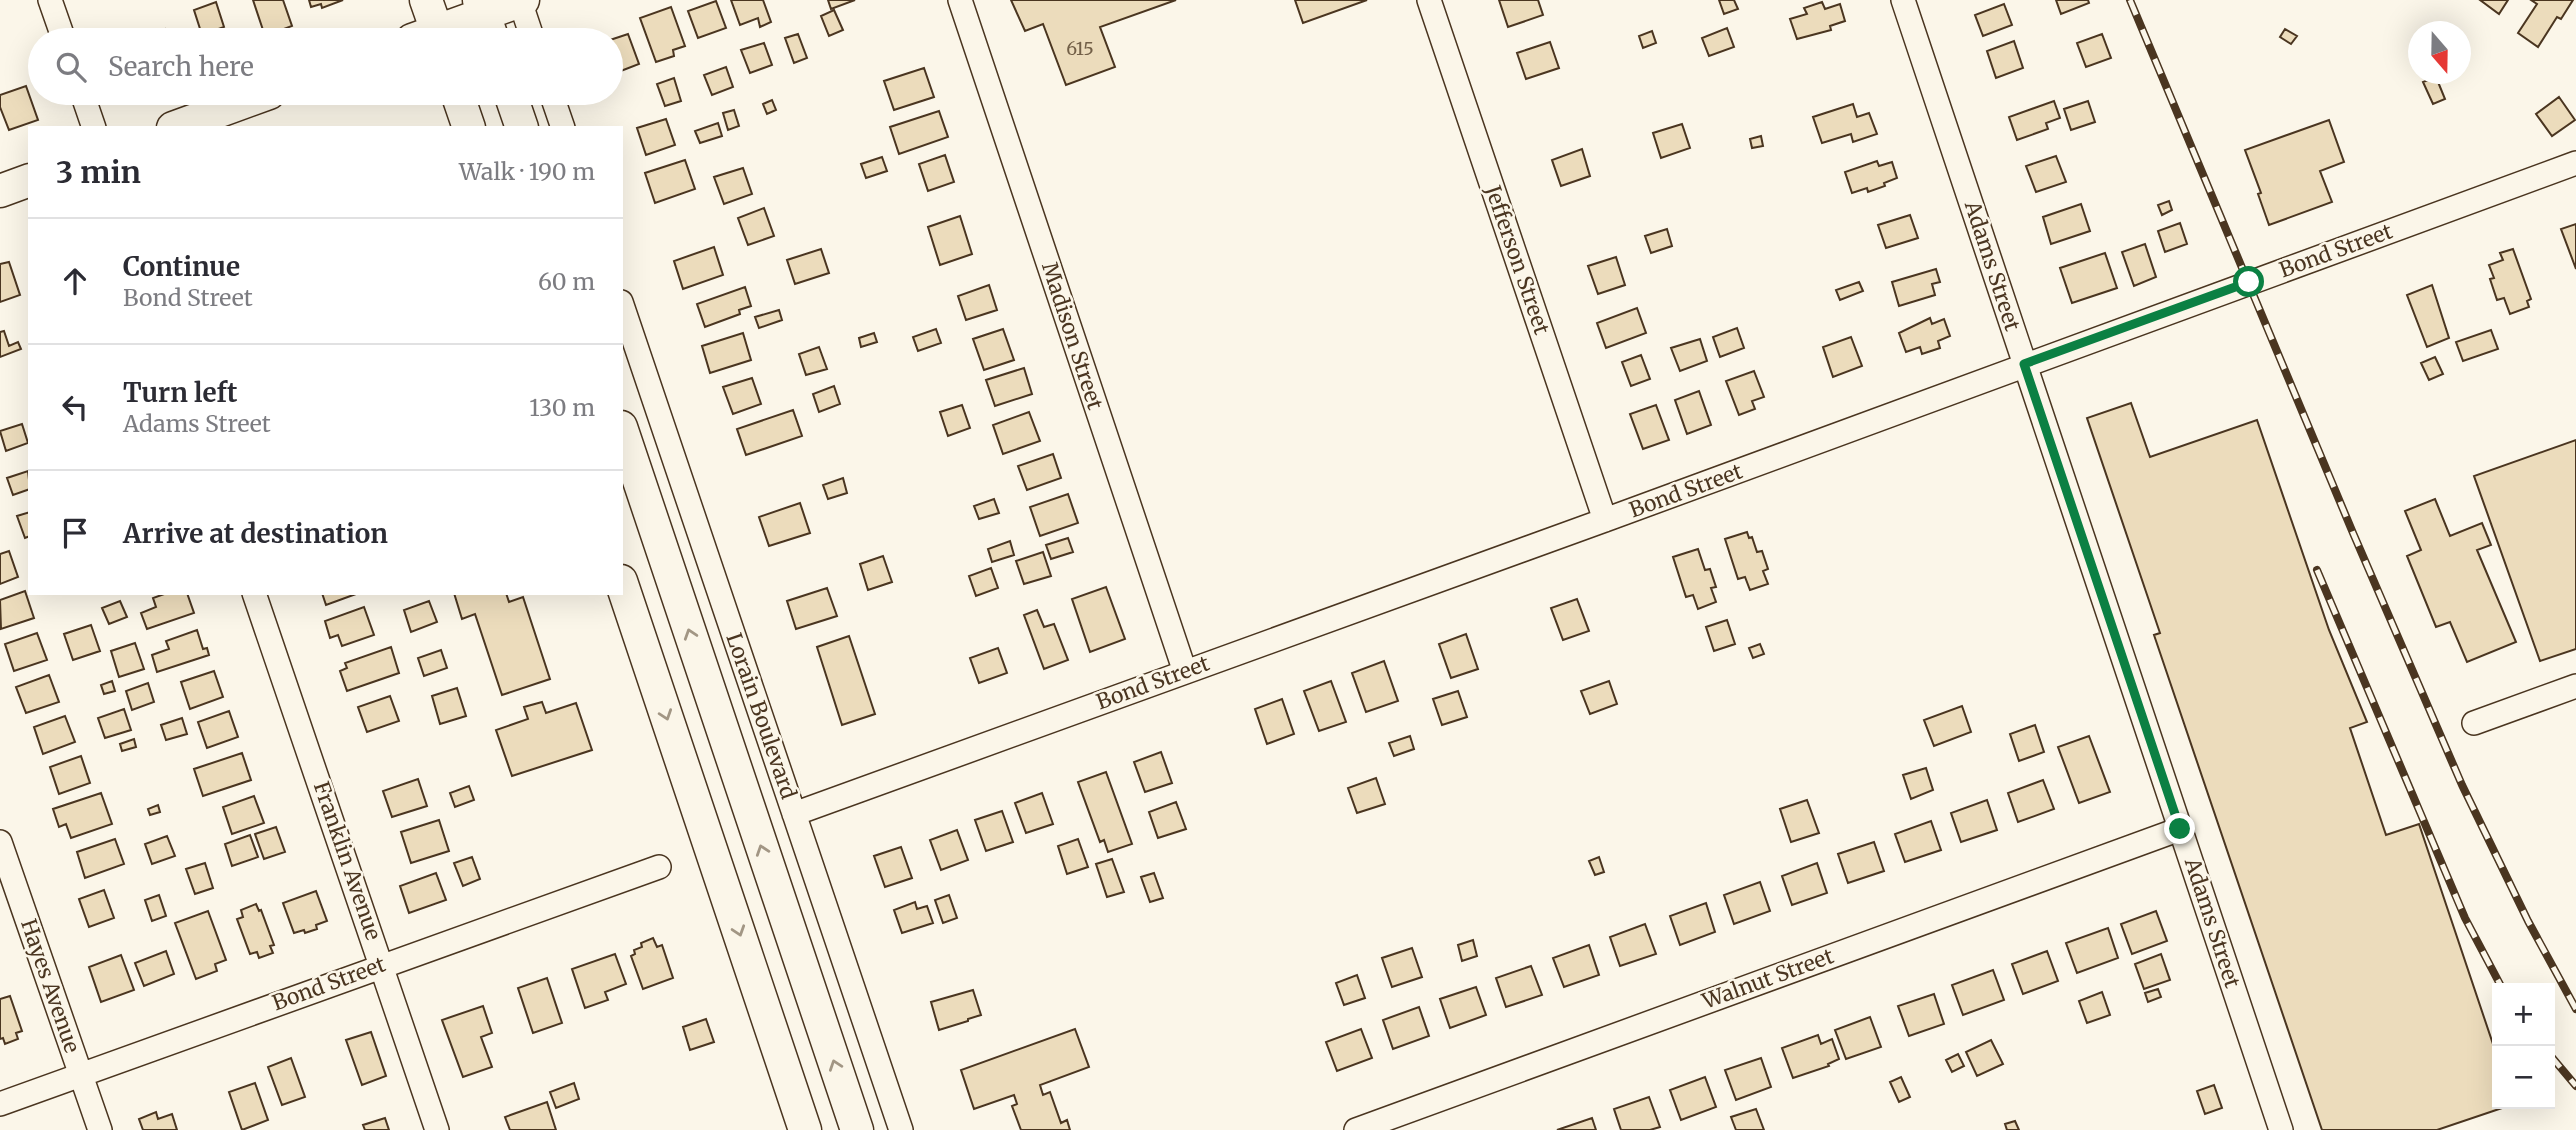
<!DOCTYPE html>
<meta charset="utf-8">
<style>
body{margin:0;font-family:Merriweather,serif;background:#f2f2f3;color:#2b2b33}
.controls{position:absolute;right:21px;bottom:21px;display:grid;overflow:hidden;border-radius:0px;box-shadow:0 7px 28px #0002}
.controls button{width:63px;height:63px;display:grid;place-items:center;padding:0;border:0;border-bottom:2px solid #e1e1e2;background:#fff;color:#2b2b33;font:35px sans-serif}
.compass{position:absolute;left:2408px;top:21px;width:63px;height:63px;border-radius:50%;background:#fff;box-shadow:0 7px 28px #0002;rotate:160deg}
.stop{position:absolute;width:21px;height:21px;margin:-16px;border:5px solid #0b8043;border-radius:50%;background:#fff}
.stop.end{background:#0b8043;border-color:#fff;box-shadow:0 2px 7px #0008}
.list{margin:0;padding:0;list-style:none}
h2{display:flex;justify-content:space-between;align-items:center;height:91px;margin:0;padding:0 28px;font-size:30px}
h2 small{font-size:23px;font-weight:400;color:#7c7c81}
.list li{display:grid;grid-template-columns:46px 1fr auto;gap:21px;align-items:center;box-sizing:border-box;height:126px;padding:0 28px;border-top:2px solid #e1e1e2}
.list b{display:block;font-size:26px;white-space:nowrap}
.list p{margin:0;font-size:23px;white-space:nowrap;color:#7c7c81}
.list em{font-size:23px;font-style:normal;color:#7c7c81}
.icon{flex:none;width:38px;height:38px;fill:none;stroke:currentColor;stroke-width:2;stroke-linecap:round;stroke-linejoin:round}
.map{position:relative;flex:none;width:2576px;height:1130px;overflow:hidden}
.search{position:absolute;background:#fff;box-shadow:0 7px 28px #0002;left:28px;top:28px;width:595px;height:77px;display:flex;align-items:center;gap:18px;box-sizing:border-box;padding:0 24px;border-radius:38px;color:#7c7c81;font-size:26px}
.panel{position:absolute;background:#fff;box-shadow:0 7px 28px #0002;left:28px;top:126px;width:595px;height:469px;border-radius:0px}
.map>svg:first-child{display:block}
.building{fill:#ecdcbc;stroke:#4a3520;stroke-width:2}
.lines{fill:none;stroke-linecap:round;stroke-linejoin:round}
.street-casing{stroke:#4a3520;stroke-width:26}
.secondary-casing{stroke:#4a3520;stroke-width:35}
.street{stroke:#fbf6e9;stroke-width:23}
.secondary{stroke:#fbf6e9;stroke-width:32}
.rail-casing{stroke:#4a3520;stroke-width:8}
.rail{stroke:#fbf6e9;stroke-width:5;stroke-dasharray:16;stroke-linecap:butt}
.oneway{stroke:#a29684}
.route{stroke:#0b8043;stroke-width:9}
.labels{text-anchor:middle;stroke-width:5;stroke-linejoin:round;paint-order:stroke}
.number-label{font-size:18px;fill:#725f47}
.street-label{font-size:21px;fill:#4a3520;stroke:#fbf6e9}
</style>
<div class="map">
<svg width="2576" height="1130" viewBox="0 0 2576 1130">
<rect width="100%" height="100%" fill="#fbf6e9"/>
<path class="building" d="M253,0h30l9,26 -27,10z
M309,0h34l-21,8 -1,-4 -10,3z
M731,0h32l8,22 -11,5 -2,-9 -18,7z
M828,0h27l-24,9z
M1011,0h165l-76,27 15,40 -49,18 -23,-61 -18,7z
M1295,0h72l-64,23z
M1499,0h39l5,15 -35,12z
M1719,0h15l4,9 -14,5z
M2056,0h32l1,3 -28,11z
M2480,0h28l-9,14z
M2531,0h42l-12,19 -4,-2 -19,30 -20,-14 19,-29z
M716,1l10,27 -28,10 -10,-27z
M216,2l8,25 -22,8 -8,-25z
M1822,2l3,7 15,-5 5,17 -15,5 1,4 -34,9 -7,-20 17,-5 -3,-6z
M2004,4l8,21 -29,11 -8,-21z
M671,7l14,39 -12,4 1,6 -18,6 -16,-44z
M834,10l9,20 -14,6 -8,-20z
M1727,28l7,19 -25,9 -7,-18z
M165,29l3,11h-39z
M2285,29l12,7 -6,8 -11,-7z
M1652,31l4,12 -13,5 -4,-12z
M628,34l11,30 -26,10 -3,-34z
M798,34l9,24 -13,5 -9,-25z
M2102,34l9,24 -25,9 -9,-24z
M2014,41l9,27 -27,10 -9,-27z
M1550,42l9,26 -33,11 -9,-26z
M764,43l8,22 -22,8 -9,-23z
M726,67l7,20 -21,8 -8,-20z
M924,68l10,29 -40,13 -10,-29z
M2436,77l9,22 -12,5 -10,-22z
M674,78l7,23 -16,5 -8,-22z
M26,86l12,34 -29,10 -9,-23v-12z
M2559,97l16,23 -23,16 -16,-22z
M772,100l4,10 -9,4 -4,-10z
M2054,101l6,17 -14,5 2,6 -31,11 -8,-23z
M2088,101l7,21 -24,8 -7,-21z
M1853,104l4,13 12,-4 8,21 -24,8 -2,-8 -29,9 -9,-26z
M734,110l5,16 -11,4 -5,-17z
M939,111l9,26 -49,17 -9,-27z
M666,119l9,26 -29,10 -9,-27z
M2329,120l15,42 -24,9 12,31 -63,23 -11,-31 3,-1 -16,-43z
M718,123l4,13 -22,7 -5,-12z
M1682,124l8,24 -29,10 -8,-25z
M1761,136l2,10 -11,2 -2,-9z
M1582,149l8,27 -29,10 -9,-26z
M945,155l9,27 -26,9 -9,-27z
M2056,156l10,26 -30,10 -10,-26z
M882,157l5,14 -21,7 -5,-14z
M685,160l10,29 -40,14 -10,-30z
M1877,161l2,5 13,-4 5,16 -13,5 1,3 -17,6 -1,-4 -15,5 -7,-21z
M743,168l9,26 -28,10 -10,-27z
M2169,201l3,9 -10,5 -4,-10z
M2081,204l9,27 -39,13 -8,-27z
M764,208l10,28 -26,9 -10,-27z
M1910,215l8,23 -32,10 -8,-23z
M960,216l12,38 -32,11 -12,-38z
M2180,223l7,21 -22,8 -7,-21z
M2576,224v45l-15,-40z
M1667,229l5,17 -21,7 -6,-17z
M2145,244l11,33 -22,9 -12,-34z
M714,247l9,28 -40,14 -9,-28z
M821,249l8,24 -34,11 -8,-24z
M2513,249l18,50 -4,2 2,6 -19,7 -6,-16 -7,2 -7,-21 4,-1 -5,-13 14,-5 -3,-7z
M2105,253l12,35 -45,15 -12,-35z
M1616,257l9,28 -27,9 -10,-28z
M9,262l11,33 -20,7v-38z
M1936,269l4,13 -8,2 3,11 -36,11 -7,-24z
M1859,282l4,9 -23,9 -4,-10z
M989,285l8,25 -31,10 -8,-24z
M2432,285l17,53 -22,9 -20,-52z
M745,287l6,19 -12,4 1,4 -35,13 -8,-23z
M1637,308l9,25 -40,15 -9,-25z
M779,310l3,10 -23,8 -4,-11z
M1930,318l2,6 12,-5 6,17 -12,5 2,7 -18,6 -2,-7 -14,5 -7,-19z
M1737,328l7,20 -24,9 -7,-20z
M936,329l5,14 -23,8 -5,-14z
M1003,329l11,31 -30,10 -11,-31z
M2491,330l7,19 -35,12 -7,-19z
M4,331l5,15 9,-4 3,7 -21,8v-25z
M743,333l8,27 -41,13 -8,-27z
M874,333l3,9 -16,5 -2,-9z
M1851,337l11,29 -29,11 -10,-30z
M1700,339l7,22 -27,10 -9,-23z
M819,347l8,22 -21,6 -7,-21z
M1641,355l9,24 -19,7 -9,-24z
M2435,357l8,17 -14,6 -8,-17z
M1024,368l8,26 -37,12 -9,-26z
M1754,371l10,26 -12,4 3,8 -16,6 -13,-34z
M752,378l9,26 -28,10 -10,-27z
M834,386l6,18 -21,8 -6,-18z
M1699,391l12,34 -24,9 -12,-34z
M2131,403l19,54 107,-37 72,210 38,92 -17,6 36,107 33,-11 78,232v48h17l-77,26h-115l-168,-495 6,-2 -73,-215z
M962,405l8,23 -22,8 -8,-24z
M1656,405l13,35 -26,9 -13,-35z
M793,410l9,26 -56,19 -9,-26z
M1029,412l11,29 -37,13 -10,-29z
M22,424l6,19 -22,8 -6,-20z
M2576,440v209l-36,12 -66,-185z
M1053,454l8,24 -34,12 -9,-24z
M28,471l2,18 -17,6 -6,-17z
M843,478l4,15 -19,6 -5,-14z
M1068,494l10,29 -38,13 -10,-29z
M994,499l5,14 -20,6 -5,-13z
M2435,499l15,37 32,-13 9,22 -14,5 39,92 -49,20 -17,-40 -14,5 -29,-71 14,-6 -16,-39z
M800,503l10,30 -41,13 -10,-29z
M30,512v24l-5,2 -8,-22z
M1747,532l2,6 3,-1 5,15 5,-1 6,18 -5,2 5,13 -18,6 -5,-13 -7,2 -13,-40z
M1068,538l5,14 -22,7 -5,-14z
M1010,541l4,14 -22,7 -4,-13z
M1698,549l7,21 5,-1 6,18 -5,1 5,14 -18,7 -5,-14 -7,2 -13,-40z
M9,551l9,26 -18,7v-30z
M1043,552l8,24 -27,8 -8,-23z
M883,556l9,26 -24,8 -8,-26z
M991,568l7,20 -22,8 -7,-20z
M1106,587l19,52 -35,13 -18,-53z
M827,588l10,28 -41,13 -9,-28z
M25,591l9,27 -33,11 -1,-29z
M167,593h20l7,20 -47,16 -6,-16 15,-6 -3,-9z
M322,593h34v1l-30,11z
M454,593h52l3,9 14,-5 27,82 -48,16 -27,-81 -13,5z
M1577,599l12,32 -26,9 -12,-32z
M120,601l7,16 -18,7 -7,-16z
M429,601l8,21 -26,10 -7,-22z
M364,607l10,28 -32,11 -4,-11 -8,3 -5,-17z
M1037,610l7,17 10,-3 14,36 -24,9 -20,-54z
M1727,620l8,24 -21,7 -8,-24z
M91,625l9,26 -27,9 -9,-26z
M197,630l6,19 4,-1 2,7 -52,17 -5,-17 17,-6 -3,-8z
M37,633l10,27 -33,11 -9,-27z
M1466,634l12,35 -27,9 -12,-34z
M849,636l26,78 -33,11 -25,-78z
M135,643l9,26 -25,8 -8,-26z
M1760,644l4,10 -11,4 -4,-10z
M391,647l8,26 -52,18 -7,-20 7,-3 -2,-5z
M998,648l9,25 -28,10 -9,-25z
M441,650l6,18 -23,8 -6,-18z
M1384,661l14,40 -32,11 -14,-39z
M214,671l9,26 -33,12 -9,-27z
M49,675l10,27 -33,11 -10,-26z
M112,681l3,10 -11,3 -3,-9z
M1331,681l15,41 -27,9 -15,-40z
M1609,681l8,23 -27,10 -9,-23z
M148,683l6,19 -22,8 -6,-19z
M457,688l9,28 -26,8 -8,-28z
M1458,691l9,26 -25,8 -9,-26z
M390,696l9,25 -32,11 -9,-25z
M1282,699l12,35 -27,10 -12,-35z
M542,702l4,11 30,-10 16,47 -80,26 -16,-46 32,-11 -4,-12z
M1962,706l9,26 -37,14 -10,-26z
M124,709l7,21 -26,8 -7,-20z
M229,711l9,26 -31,11 -9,-26z
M65,716l10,26 -32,12 -9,-27z
M182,718l5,16 -21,6 -5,-15z
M2035,725l9,27 -25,9 -9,-27z
M1410,736l4,13 -20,7 -5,-13z
M2089,736l21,56 -31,11 -21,-56z
M134,739l2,8 -14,4 -2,-7z
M1161,752l11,31 -27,9 -11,-30z
M242,753l9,27 -48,16 -9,-27z
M81,756l9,27 -31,11 -9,-27z
M1926,768l7,22 -22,9 -8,-24z
M1106,772l26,72 -24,8 -4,-12 -4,2 -22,-60z
M1376,778l9,26 -28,9 -9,-25z
M418,779l9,27 -35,11 -9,-26z
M2043,780l11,29 -36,13 -10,-29z
M469,786l5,14 -19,7 -5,-14z
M101,793l11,31 -41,14 -5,-14 -7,3 -6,-18z
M1042,793l11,31 -27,9 -11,-30z
M254,796l10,27 -32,11 -9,-27z
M1807,800l12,33 -28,9 -11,-33z
M1987,800l10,30 -36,12 -10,-29z
M1176,802l10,27 -28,9 -9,-26z
M158,805l2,7 -10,3 -2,-6z
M1002,811l11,31 -27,9 -11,-31z
M439,820l10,31 -38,12 -10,-31z
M1931,821l10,29 -36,12 -10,-28z
M276,827l9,25 -21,7 -9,-25z
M957,830l11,30 -27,10 -11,-30z
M250,835l8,22 -26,9 -7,-22z
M167,836l8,20 -23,8 -7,-20z
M115,839l9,25 -39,14 -8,-26z
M1078,839l10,28 -21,7 -9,-28z
M1874,842l10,29 -36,12 -10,-29z
M901,847l11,31 -27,9 -11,-31z
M472,857l8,22 -17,7 -9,-23z
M1599,857l5,15 -9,3 -6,-14z
M1112,859l12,33 -17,5 -11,-33z
M205,863l8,25 -18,6 -9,-25z
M1817,863l10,30 -35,12 -10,-29z
M436,873l10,27 -37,13 -9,-27z
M1154,873l9,25 -13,4 -9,-25z
M1760,882l10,29 -36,13 -10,-29z
M104,890l10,28 -25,9 -10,-28z
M316,891l11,30 -11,4 1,4 -12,4 -1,-3 -10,3 -11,-30z
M159,895l7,21 -14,5 -7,-21z
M949,895l8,23 -14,5 -8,-23z
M915,902l2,7 10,-3 6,17 -31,10 -8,-23z
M1706,903l9,29 -35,13 -10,-29z
M256,904l3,7 2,-1 13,35 -4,1 3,7 -14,5 -2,-6 -7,2 -13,-35 6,-2 -2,-7z
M208,911l18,49 -11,4 2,7 -21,8 -21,-56z
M2156,911l11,30 -35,13 -11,-30z
M1645,924l11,30 -36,12 -10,-29z
M2108,928l10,30 -41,15 -11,-30z
M653,938l4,9 5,-2 11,33 -30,11 -12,-33 4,-2 -1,-4 8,-3 -1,-4z
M1473,940l4,16 -15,5 -4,-16z
M1589,945l10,30 -35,12 -11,-29z
M1412,948l10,29 -30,10 -10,-29z
M166,951l8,23 -30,12 -9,-23z
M2047,951l11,30 -35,13 -11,-30z
M615,954l11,30 -21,8 3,8 -23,8 -13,-39z
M2161,954l9,26 -26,9 -9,-25z
M121,955l13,35 -33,12 -12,-35z
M1531,966l11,29 -36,12 -10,-29z
M1993,970l11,30 -41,15 -11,-30z
M1357,975l8,23 -21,7 -8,-22z
M547,978l15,45 -29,10 -15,-45z
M1476,987l10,28 -36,13 -10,-29z
M2158,989l3,8 -13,5 -3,-9z
M973,990l8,25 -13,4v2l-29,9 -8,-28z
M2102,992l8,23 -23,8 -8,-22z
M1934,994l10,30 -35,12 -11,-30z
M10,996l12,35 -6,2 2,6 -13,5 -2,-6 -3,1v-40z
M483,1006l9,27 -11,4 11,30 -29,10 -21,-57z
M1419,1007l10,29 -36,13 -10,-29z
M1870,1017l11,30 -35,12 -11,-29z
M706,1019l8,23 -24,8 -7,-23z
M1075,1029l14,38 -49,18 3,10 7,-3 11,31 6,-3 3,10h-49l-9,-24 5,-2 -3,-9 -40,14 -13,-39z
M1361,1029l11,29 -35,13 -11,-29z
M371,1032l15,44 -24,9 -16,-45z
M1818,1035l3,9 11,-5 7,20 -11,5 1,2 -36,12 -11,-30z
M1991,1040l12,24 -26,12 -11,-24z
M1958,1054l6,12 -12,6 -6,-12z
M291,1058l14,39 -23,8 -14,-38z
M1761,1058l10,29 -35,13 -11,-30z
M1705,1077l11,30 -35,13 -11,-30z
M1901,1077l9,20 -11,5 -9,-20z
M255,1083l13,37 -26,10 -13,-38z
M574,1083l5,16 -23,9 -6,-16z
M2214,1085l8,23 -17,6 -8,-23z
M1649,1097l11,30 -10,3h-29l-7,-21z
M547,1102l9,28h-46l-5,-13z
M1756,1109l8,21h-28l-5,-13z
M156,1112l2,7 14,-5 5,16h-34l-4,-11z
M385,1118l4,12h-24l-2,-5z
M1592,1118l4,12h-39z
M2015,1121l4,9h-12l-2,-6z"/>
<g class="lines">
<g class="street-casing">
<path id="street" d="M50,0l14,40
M960,0l225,672
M1429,0l176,520
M1903,0l378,1130
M520,1l13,39
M82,93l12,35
M551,93l12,35
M621,302l280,828
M254,593l183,537
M2474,723l102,-37
M794,814l811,-294 971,-357
M0,842l100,288
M0,1104l659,-237
M1356,1130l824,-301"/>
</g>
<g class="secondary-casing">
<path id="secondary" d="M426,0l14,40
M479,0l14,40
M412,40l111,-40
M457,93l12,35
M510,93l12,35
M173,128l96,-35
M0,191l30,-11
M621,427l236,703
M621,581l184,549"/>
</g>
<use href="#street" class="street"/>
<use href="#secondary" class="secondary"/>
<g class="rail-casing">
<path id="rail" d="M2130,0l223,533 109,252 66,136 48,88
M2317,570l148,348 37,70
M2550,1055l26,31"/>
</g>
<use href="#rail" class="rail"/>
</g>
<defs><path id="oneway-chevron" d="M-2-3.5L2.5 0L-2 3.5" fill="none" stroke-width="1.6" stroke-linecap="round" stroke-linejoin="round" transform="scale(1.75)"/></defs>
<g class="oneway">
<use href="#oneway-chevron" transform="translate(690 634) rotate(-108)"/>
<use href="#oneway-chevron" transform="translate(666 715) rotate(71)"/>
<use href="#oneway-chevron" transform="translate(762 850) rotate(-109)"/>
<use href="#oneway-chevron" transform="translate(739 931) rotate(72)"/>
<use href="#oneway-chevron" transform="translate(835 1065) rotate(-109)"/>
</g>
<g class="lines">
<path class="route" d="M2180,829l-156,-465 225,-82"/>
</g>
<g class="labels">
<g class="number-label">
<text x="1080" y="55">615</text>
</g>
<g class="street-label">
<text transform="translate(2336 251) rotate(-20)" y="7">Bond Street</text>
<text transform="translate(1517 260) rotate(71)" y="7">Jefferson Street</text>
<text transform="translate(1992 266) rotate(72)" y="7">Adams Street</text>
<text transform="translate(1072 336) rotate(72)" y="7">Madison Street</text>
<text transform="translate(1686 491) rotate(-20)" y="7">Bond Street</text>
<text transform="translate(1153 683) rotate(-20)" y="7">Bond Street</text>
<text transform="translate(761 716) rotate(71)" y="7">Lorain Boulevard</text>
<text transform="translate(347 861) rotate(71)" y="7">Franklin Avenue</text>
<text transform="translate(2212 923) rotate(72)" y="7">Adams Street</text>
<text transform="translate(1768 979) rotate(-20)" y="7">Walnut Street</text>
<text transform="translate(329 984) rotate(-20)" y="7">Bond Street</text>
<text transform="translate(50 986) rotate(71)" y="7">Hayes Avenue</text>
</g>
</g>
</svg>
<div class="controls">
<button>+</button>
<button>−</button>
</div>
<svg class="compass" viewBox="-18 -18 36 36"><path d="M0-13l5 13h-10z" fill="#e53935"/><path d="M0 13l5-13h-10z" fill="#7c7c81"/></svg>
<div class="stop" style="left:2249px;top:282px"></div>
<div class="stop end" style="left:2180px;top:829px"></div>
<div class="search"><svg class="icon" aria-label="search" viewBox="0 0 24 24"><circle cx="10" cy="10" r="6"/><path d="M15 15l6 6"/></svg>Search here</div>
<section class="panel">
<h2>3 min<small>Walk · 190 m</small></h2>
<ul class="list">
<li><svg class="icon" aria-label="ahead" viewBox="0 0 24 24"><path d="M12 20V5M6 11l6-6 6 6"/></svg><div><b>Continue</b><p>Bond Street</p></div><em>60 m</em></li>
<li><svg class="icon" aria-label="left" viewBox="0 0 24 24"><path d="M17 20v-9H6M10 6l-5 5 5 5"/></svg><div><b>Turn left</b><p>Adams Street</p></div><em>130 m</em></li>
<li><svg class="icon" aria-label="arrive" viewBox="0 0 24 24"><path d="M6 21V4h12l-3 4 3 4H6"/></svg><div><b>Arrive at destination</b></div></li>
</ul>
</section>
</div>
